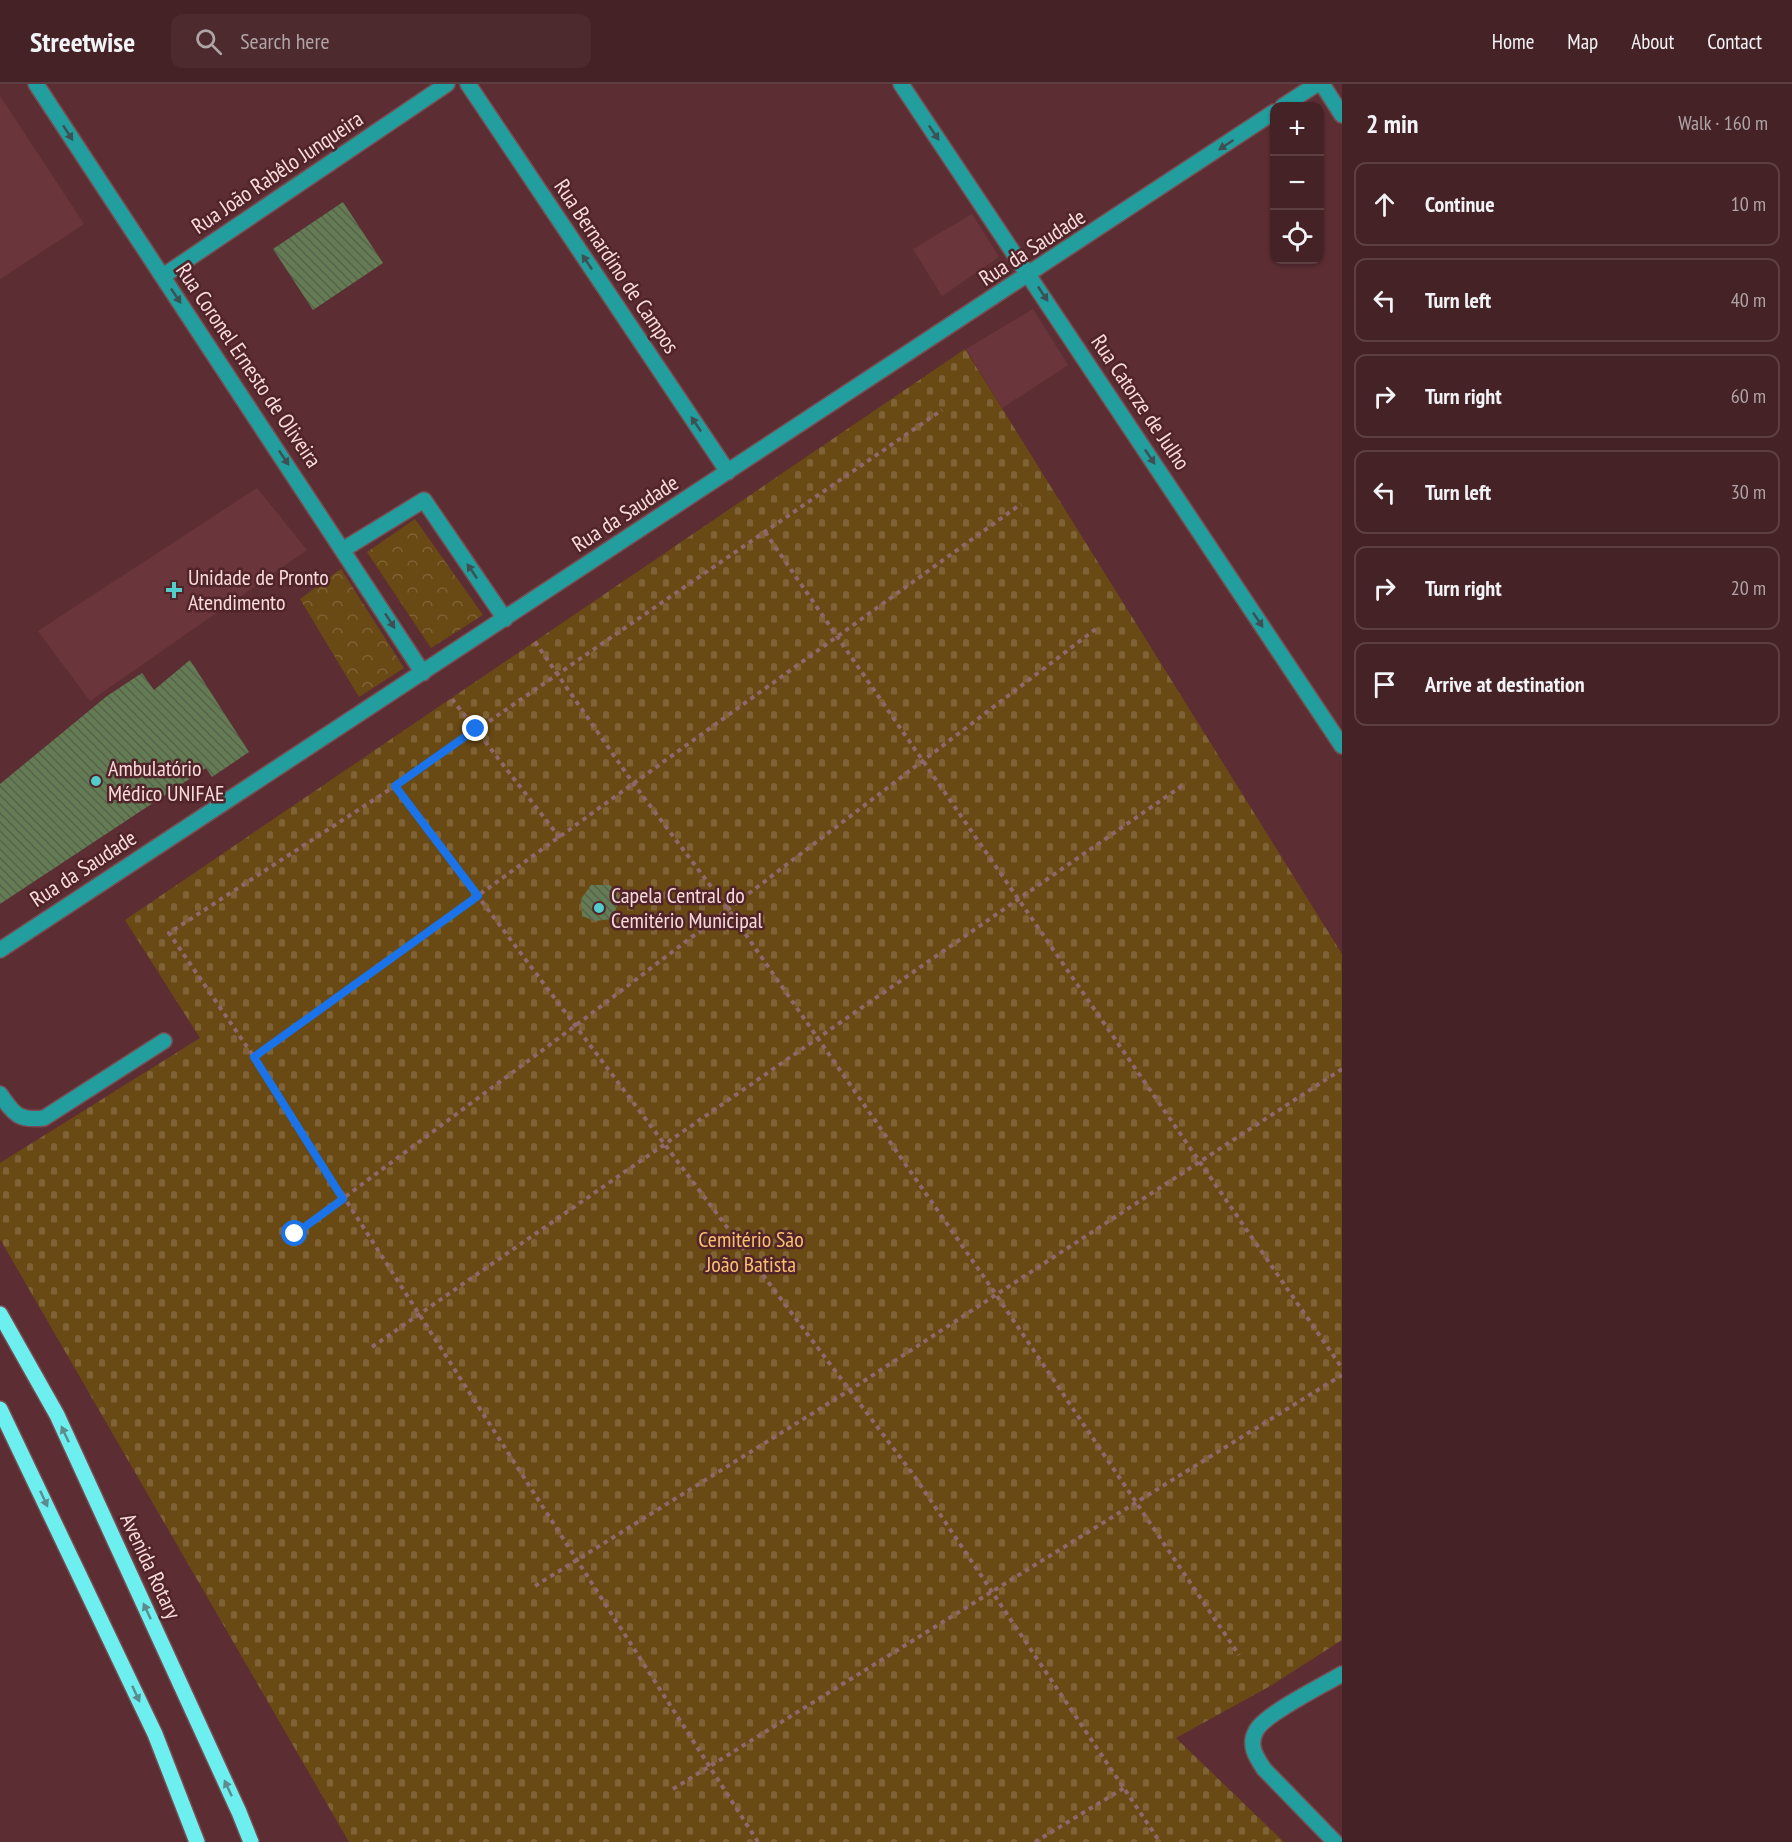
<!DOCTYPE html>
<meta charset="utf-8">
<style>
body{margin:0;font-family:"PT Sans Narrow",sans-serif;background:#4c2a2e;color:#f1f3f6}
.controls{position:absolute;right:18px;top:18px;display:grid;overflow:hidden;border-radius:12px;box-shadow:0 2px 4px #0004}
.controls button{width:54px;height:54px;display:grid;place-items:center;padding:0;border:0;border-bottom:2px solid #5d3f43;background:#452226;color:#f1f3f6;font:30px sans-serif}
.stop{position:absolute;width:18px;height:18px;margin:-14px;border:4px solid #1a73e8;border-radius:50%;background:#fff}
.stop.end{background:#1a73e8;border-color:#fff;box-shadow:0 2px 6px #0008}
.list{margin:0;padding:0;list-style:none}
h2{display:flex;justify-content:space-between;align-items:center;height:78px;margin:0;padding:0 24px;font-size:26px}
h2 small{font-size:20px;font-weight:400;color:#b0a4a7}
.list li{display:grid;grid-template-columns:39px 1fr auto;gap:18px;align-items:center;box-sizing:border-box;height:84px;margin:0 12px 12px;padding:0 12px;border:2px solid #5d3f43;border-radius:12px}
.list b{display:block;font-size:22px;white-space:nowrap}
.list em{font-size:20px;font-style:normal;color:#b0a4a7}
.icon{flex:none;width:33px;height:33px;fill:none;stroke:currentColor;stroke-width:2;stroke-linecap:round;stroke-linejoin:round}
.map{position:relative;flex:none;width:1342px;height:1758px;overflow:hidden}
header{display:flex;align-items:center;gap:36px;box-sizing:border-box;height:84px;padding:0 30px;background:#452226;border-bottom:2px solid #5d3f43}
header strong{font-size:28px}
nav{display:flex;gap:33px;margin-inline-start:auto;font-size:21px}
.search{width:420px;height:54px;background:#4c2a2e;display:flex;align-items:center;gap:15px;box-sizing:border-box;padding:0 21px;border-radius:12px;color:#b0a4a7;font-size:22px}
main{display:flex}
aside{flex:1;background:#452226}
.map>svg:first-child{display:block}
.built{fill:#6b363b}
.forest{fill:url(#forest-crowns)}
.cemetery{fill:url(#cemetery-stones)}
.building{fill:url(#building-back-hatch)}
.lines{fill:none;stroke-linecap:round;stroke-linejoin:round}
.minor-casing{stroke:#784d51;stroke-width:18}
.major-casing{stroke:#784d51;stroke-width:18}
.path{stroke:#90676b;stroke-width:4;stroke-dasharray:4.5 4.5;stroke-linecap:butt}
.minor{stroke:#219e9d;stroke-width:15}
.major{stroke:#6cefee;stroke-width:15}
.oneway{fill:#404f52}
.oneway2{fill:#5e8a8c}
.route{stroke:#1a73e8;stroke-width:8}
.poi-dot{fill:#52cdcc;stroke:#502429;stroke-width:2}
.labels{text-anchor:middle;stroke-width:5;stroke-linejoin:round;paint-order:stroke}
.street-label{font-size:22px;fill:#f9dbdc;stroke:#502429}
.poi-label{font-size:22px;fill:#f9dbdc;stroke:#502429;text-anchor:start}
.park-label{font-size:22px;fill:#fac171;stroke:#502429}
</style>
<header>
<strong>Streetwise</strong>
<div class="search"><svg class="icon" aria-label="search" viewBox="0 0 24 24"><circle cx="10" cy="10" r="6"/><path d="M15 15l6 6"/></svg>Search here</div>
<nav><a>Home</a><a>Map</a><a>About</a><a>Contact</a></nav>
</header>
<main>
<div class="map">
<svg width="1342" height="1758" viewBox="0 0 1342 1758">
<defs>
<pattern id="forest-crowns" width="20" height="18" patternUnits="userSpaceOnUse" patternTransform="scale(1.5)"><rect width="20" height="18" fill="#694914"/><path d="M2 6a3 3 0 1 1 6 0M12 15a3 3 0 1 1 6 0" fill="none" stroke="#7f6336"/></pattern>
<pattern id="cemetery-stones" width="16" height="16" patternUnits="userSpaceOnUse" patternTransform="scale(1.5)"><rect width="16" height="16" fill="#694914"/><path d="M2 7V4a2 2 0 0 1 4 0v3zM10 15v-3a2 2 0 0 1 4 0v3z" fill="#7f6336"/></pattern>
<pattern id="building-back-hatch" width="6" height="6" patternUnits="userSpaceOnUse" patternTransform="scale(1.5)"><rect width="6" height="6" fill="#637c54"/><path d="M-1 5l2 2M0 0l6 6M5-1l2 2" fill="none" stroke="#58624c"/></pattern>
</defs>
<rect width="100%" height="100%" fill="#5c2e33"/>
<path class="built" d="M0,12l84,128 -84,55z
M972,130l27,43 -57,39 -29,-47z
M1033,225l35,56 -66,43 -36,-59z
M257,404l50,62 -217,151 -52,-70z"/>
<path class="forest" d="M415,435l68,96 -52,33 -64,-96z
M341,485l63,99 -45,29 -59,-98z"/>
<path class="cemetery" d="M965,265l377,605v686l-70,45 -96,53 108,104h-935l-349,-603v-76l200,-125 -75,-118z"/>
<path class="building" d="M343,118l40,61 -70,47 -40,-61z
M190,576l59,92 -37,25 -6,-9 -206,136v-120l107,-88 35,-23 12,17z
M591,801h19l10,14 -8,20 -17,2 -13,-5 -1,-17z"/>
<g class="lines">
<g class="minor-casing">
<path id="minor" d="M36,0l387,589
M468,0l260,388
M901,0l441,662
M1322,0l20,31
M1283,22l34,-22
M163,192l284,-192
M344,465l80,-49 81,119
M0,866l1274,-838
M0,1010c14,20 18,27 44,24l120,-77
M1335,1758l-71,-73c-8,-12 -16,-24 -8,-38 8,-17 68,-46 86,-57"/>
</g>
<g class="major-casing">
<path id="major" d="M0,1230l57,101 182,397 12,30
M0,1325l155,325 42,108"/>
</g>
<path class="path" d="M765,448l577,836
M535,558l98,141 95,126 267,384 244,362
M452,615l108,139
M395,702l520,691 245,365
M254,973l767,-553
M295,1150l280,-208 522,-398
M372,1263l814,-564
M535,1502l315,-196 492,-321
M673,1705l669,-414
M758,1758l-504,-785 -85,-124 226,-147 547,-376
M1035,1758l89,-54"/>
<use href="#minor" class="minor"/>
<use href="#major" class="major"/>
</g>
<defs><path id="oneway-solid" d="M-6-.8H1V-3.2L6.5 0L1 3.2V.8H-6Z" transform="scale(1.5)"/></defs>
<g class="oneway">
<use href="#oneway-solid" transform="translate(68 49) rotate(57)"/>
<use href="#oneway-solid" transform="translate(934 49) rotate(56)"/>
<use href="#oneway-solid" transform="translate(1226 61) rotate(146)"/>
<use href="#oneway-solid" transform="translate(587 178) rotate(-124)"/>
<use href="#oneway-solid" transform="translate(1043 210) rotate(56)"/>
<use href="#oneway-solid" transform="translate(176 212) rotate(56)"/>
<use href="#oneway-solid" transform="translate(696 340) rotate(-124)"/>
<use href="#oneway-solid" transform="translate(1150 373) rotate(56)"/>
<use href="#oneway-solid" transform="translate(284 374) rotate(56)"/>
<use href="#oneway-solid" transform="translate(472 487) rotate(-124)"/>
<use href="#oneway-solid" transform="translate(1258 536) rotate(56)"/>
<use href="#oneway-solid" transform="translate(390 537) rotate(57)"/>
</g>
<g class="oneway2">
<use href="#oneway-solid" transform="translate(65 1350) rotate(-115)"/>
<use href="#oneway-solid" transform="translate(44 1415) rotate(65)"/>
<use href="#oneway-solid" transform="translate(147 1527) rotate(-115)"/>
<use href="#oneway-solid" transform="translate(136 1610) rotate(65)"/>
<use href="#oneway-solid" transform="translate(228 1704) rotate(-115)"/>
</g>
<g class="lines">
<path class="route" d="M295,1150l48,-35 -89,-142 224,-161 -83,-110 81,-57"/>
</g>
<g class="poi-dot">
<path d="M171 497h6v6h6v6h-6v6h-6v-6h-6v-6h6z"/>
<circle cx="96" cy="697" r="6"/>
<circle cx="599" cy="824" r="6"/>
</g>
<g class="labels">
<g class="street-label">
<text transform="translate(277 88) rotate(-34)" y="8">Rua João Rabêlo Junqueira</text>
<text transform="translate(1032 163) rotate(-33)" y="8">Rua da Saudade</text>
<text transform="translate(617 182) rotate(56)" y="8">Rua Bernardino de Campos</text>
<text transform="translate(249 281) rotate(56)" y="8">Rua Coronel Ernesto de Oliveira</text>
<text transform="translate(1141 318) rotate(56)" y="8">Rua Catorze de Julho</text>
<text transform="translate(625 429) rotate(-33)" y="8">Rua da Saudade</text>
<text transform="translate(83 784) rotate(-33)" y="8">Rua da Saudade</text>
<text transform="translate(151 1482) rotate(65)" y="8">Avenida Rotary</text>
</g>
<g class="poi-label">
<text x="188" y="501">Unidade de Pronto<tspan x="188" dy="25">Atendimento</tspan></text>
<text x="108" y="692">Ambulatório<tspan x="108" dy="25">Médico UNIFAE</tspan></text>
<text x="611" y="819">Capela Central do<tspan x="611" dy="25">Cemitério Municipal</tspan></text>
</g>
<g class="park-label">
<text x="751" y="1163">Cemitério São<tspan x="751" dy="25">João Batista</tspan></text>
</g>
</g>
</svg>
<div class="controls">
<button>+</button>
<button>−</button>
<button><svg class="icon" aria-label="locate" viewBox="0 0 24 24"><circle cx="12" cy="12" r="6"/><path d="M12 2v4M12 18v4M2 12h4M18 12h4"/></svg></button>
</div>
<div class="stop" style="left:295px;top:1150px"></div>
<div class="stop end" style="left:476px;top:645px"></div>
</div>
<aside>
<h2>2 min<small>Walk · 160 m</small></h2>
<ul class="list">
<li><svg class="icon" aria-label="ahead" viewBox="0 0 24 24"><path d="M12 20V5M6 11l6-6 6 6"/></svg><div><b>Continue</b></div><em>10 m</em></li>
<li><svg class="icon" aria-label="left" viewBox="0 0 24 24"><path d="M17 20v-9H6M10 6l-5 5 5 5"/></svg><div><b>Turn left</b></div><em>40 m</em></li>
<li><svg class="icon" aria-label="right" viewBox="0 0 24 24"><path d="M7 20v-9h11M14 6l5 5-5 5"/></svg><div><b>Turn right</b></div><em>60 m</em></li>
<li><svg class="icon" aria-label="left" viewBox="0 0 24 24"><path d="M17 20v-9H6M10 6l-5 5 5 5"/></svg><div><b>Turn left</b></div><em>30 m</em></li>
<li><svg class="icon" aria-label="right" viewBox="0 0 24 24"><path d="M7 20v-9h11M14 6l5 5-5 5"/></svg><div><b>Turn right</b></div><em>20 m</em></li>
<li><svg class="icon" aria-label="arrive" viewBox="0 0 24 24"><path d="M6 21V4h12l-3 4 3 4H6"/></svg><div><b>Arrive at destination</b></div></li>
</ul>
</aside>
</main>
